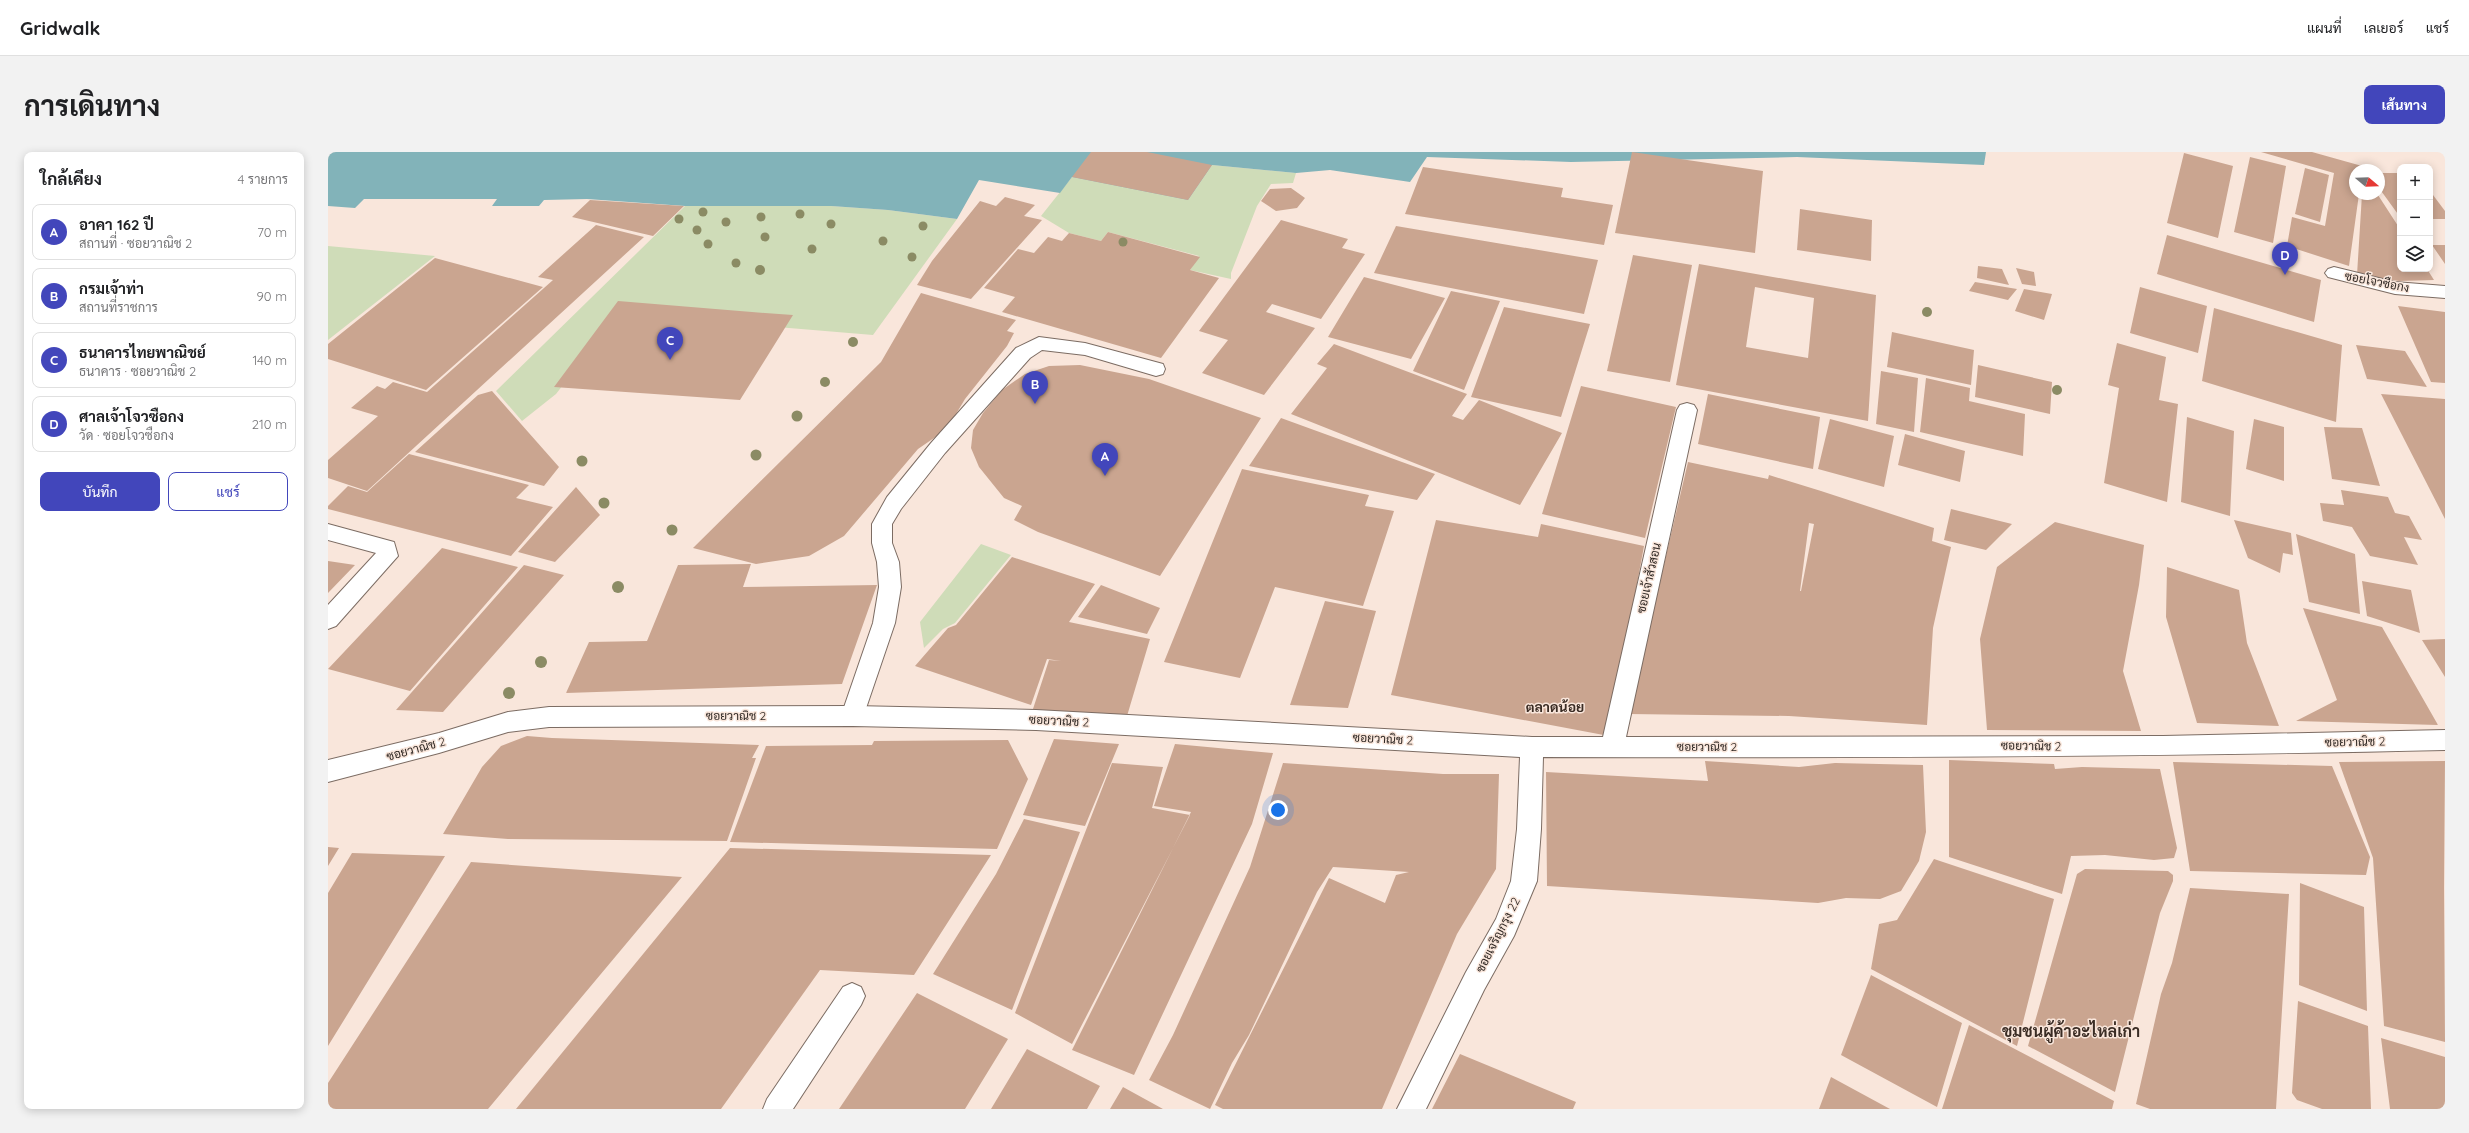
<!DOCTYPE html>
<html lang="th">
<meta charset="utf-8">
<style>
body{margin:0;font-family:Quicksand,Sarabun,sans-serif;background:#f2f2f2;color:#202124}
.controls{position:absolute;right:12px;top:12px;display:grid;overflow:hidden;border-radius:8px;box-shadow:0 2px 10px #0003}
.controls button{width:36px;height:36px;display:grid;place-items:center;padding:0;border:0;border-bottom:1px solid #e0e0e0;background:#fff;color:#202124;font:20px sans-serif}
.compass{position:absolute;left:2021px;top:12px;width:36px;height:36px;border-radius:50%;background:#fff;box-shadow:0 2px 10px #0003;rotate:109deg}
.you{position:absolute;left:950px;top:658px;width:14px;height:14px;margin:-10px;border:3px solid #fff;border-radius:50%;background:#1a73e8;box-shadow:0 0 0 6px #1a73e833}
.badge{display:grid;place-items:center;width:26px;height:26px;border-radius:50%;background:#4246bb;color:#fff;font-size:13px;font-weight:700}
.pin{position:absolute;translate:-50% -33px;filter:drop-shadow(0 1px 2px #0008)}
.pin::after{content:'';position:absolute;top:21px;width:14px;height:12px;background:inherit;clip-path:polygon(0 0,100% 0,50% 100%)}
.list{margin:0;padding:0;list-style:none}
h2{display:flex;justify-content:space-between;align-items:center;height:52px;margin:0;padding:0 16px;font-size:17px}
h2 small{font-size:13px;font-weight:400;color:#757577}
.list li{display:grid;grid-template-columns:26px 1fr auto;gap:12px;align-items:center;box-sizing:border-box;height:56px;margin:0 8px 8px;padding:0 8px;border:1px solid #e0e0e0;border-radius:8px}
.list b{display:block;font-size:15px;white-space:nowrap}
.list p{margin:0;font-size:13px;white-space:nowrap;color:#757577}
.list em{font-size:13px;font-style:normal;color:#757577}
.actions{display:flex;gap:8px;padding:12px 16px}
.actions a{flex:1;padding:9px 0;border:1px solid #4246bb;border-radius:8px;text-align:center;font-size:14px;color:#4246bb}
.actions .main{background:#4246bb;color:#fff}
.icon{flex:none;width:22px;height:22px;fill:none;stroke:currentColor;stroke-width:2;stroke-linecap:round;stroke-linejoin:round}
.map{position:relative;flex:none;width:2117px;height:957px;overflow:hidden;border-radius:8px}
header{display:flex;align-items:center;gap:24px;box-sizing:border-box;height:56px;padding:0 20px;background:#fff;border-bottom:1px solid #e0e0e0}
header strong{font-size:19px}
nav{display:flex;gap:22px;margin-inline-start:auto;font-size:14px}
.intro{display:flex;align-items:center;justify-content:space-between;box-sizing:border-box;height:96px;padding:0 24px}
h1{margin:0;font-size:28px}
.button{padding:10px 18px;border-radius:8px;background:#4246bb;color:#fff;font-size:14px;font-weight:700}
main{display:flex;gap:24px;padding:0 24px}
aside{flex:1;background:#fff;border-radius:8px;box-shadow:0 2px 10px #0003}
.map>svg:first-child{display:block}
.green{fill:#cfdcb8}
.water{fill:#82b3b9}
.building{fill:#caa590;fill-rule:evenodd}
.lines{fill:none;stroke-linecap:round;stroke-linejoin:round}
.service-casing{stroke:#7c6c63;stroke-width:2}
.minor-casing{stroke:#7c6c63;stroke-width:2}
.service{fill:#fff;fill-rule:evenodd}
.minor{fill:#fff;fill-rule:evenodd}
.tree{fill:#8b8b64}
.labels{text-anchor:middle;stroke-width:3;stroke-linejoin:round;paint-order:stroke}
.street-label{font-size:12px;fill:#2e2723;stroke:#f9e6db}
.quarter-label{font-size:14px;font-weight:bold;fill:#3a2c24;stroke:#f9e6db}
.near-neighbourhood-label{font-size:16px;font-weight:bold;fill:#3a2c24;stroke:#f9e6db}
</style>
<header>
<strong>Gridwalk</strong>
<nav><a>แผนที่</a><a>เลเยอร์</a><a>แชร์</a></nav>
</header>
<div class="intro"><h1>การเดินทาง</h1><a class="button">เส้นทาง</a></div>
<main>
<aside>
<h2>ใกล้เคียง<small>4 รายการ</small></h2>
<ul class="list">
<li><span class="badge">A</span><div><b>อาคา 162 ปี</b><p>สถานที่ · ซอยวาณิช 2</p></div><em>70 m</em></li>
<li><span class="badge">B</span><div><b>กรมเจ้าท่า</b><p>สถานที่ราชการ</p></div><em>90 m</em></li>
<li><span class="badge">C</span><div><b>ธนาคารไทยพาณิชย์</b><p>ธนาคาร · ซอยวาณิช 2</p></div><em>140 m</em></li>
<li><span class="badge">D</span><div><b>ศาลเจ้าโจวซือกง</b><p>วัด · ซอยโจวซือกง</p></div><em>210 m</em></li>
</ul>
<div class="actions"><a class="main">บันทึก</a><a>แชร์</a></div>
</aside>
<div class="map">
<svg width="2117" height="957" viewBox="0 0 2117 957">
<rect width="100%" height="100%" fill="#f9e6db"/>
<path class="green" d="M884,13l84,8 -3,10 -22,1 -14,22 -26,67v6l-41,-9 9,-14 -91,-24 -7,9 -32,-8 -28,-17 31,-39 116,23z
M357,54h146l57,4 69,9 -84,116 -255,-21 -62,80 -34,27 -26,-30z
M0,94l107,10 -107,84z
M653,392l30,11 -56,68 -12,6 -19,19 -4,-26z"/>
<path class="water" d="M0,0h1658l-2,13 -187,-8 -226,5 -144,-5 -17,25 -80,-12 -34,3 -84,-8 -24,35 -116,-23 -12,16 -81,-13 -22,39 -69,-9 -57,-4h-146l-98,-7 -43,1 -5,6h-47l5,-7h-133l-9,9 -27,-2z"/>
<path class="building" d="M763,0h56l65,13 -24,35 -116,-23z
M1304,0l131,19 -8,82 -140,-20z
M1933,0h51l50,14v4h-7v24h4l-10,72 -62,-20 5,-29 33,9 9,-53z
M1856,1l49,13 -15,72 -51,-15z
M1922,5l36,9 -13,77 -39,-11z
M1095,15l140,21 -2,9 52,8 -9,40 -199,-31z
M1977,16l24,7 -9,47 -25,-8z
M2051,21h21v44l-21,-29z
M963,36l14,10 -8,10 -21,3 -15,-10 9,-12z
M2102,39l15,20v8h-15z
M2034,42l16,1 22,34v40h27l7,11 -35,1 -42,-6z
M677,45l30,8 -11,11 18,4 -71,79 -54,-14 15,-24 48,-60 16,5z
M262,48l94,6 -31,30 -81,-19z
M1472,57l72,11 -1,41 -74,-11z
M953,68l67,19 -6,9 23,6 -44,65 -49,-15 -6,8 49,16 -51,67 -62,-22 26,-33 -29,-9z
M268,73l48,12 -277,254 -39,-13v-18l50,-44 -27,-8 26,-22 8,3 8,-7 34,10 126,-112 -15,-3z
M1068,74l202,34 -14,54 -210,-41z
M780,80l92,25 -10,13 29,8 -58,80 -159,-46 13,-15 -31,-9 34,-39 16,4 14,-16 14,4 7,-8 32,8z
M1839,83l154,45 -7,42 -157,-48z
M2104,93h13v19z
M1305,103l59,10 -22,117 -63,-11z
M107,106l108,29 -117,103 -98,-31v-15z
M1371,112l177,31 -8,126 -192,-36zM1427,135l59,11 -6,60 -62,-11z
M1650,114l24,3 7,16 -32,-7z
M1688,116l18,4 2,14 -14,-2z
M1036,125l81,21 -34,61 -83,-22z
M1647,130l42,7 -9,11 -39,-9z
M1812,135l67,19 -9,47 -68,-20z
M1696,137l28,5 -8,26 -29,-9z
M1123,139l49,10 -36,89 -51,-19z
M593,141l95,27 -9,11 7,2 -7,13 -42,53 -18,30 -29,20 -74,87 -35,20 -53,8 -63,-16 188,-186z
M290,149l147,12 28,2 -53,85 -186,-13z
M2070,154l47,6v71l-14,-1z
M1176,155l86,17 -29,93 -90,-20z
M1886,156l128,37 -6,77 -134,-41z
M1564,180l82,18 -3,35 -84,-18z
M1789,191l49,14 -7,43 19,4 -11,98 -63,-19 15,-95 -11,-3z
M1006,192l133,50 -15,22 11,4 16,-20 83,33 -42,72 -229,-91 36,-46 -10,-4z
M2028,193l49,6 22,36 -60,-8z
M752,213l69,14 112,39 -101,158 -122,-44 -24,-12 8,-14 -18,-8 -25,-31 -8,-19 2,-18 10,-17 19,-23 23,-16 24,-8z
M1650,213l74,17 -2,32 -75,-17z
M1553,219l37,7 -4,54 -38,-8z
M1598,226l44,10 -1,13 56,13 -2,42 -103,-24z
M1253,234l95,21 -31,131 -103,-24z
M164,239l67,76 -15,19 -129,-34 63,-57z
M1380,242l112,23 -7,52 -115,-25z
M2053,242l64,5v120z
M1859,265l47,14 -4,85 -49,-14z
M953,266l154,56 -18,26 -168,-34z
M1502,267l64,17 -10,51 -66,-18z
M1926,267l30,8v54l-38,-12z
M1996,275l38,1 18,58 -48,-7z
M1577,282l60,17 -5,31 -62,-17z
M81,302l120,31 -13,13 37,9 -42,49 -183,-47v-3l20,-20 19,6z
M1360,310l80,17 1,-4 52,16 113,37 -2,13 19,6 -18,81 -6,97 -138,-9 -160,-2zM1481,371l5,1 -13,67h-1z
M914,317l127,26 -4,11 29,5 -31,95 -88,-19 -35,91 -76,-16z
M248,335l24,28 -45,47 -37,-10z
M2013,338l47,7 7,16 14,3 13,24 -18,-3 14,28 -48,-9 -18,-29 -29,-6 -3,-18 24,2z
M1623,357l61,15 -26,26 -42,-10z
M1108,368l102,17 3,-13 103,22 -35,190 -218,-41z
M1906,368l57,13 2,22 -10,-2 -3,20 -32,-15z
M1727,370l89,23 -5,40 -16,86 18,60 -154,-1 -7,-91 17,-72z
M1968,382l59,20 5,60 -51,-12z
M114,396l76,19 -108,124 -82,-22z
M684,405l83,27 -26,38 81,17 -23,77 -95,-4 17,-52 12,1 -14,-2 -16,46 -116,-39 33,-38 8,-3z
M0,409l27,4 -27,28z
M423,412l-8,23 134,-2 -35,99 -276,9 23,-51 58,-1 31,-76z
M196,413l40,10 -121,137 -47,-2z
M1839,415l72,23 8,53 32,83 -82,-3 -31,-106z
M2034,429l49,9 9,43 -53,-17z
M773,433l59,23 -13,26 -69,-17z
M997,449l51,10 -28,97 -58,-3z
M1975,456l79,19 56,98 -142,-4 41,-21z
M2117,487v38l-23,-37z
M199,584l25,2 207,7 -7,13h4l-29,83 -219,-2 -65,-5 39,-67 19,-21z
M726,587l65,5 -34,82 -62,-11z
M680,588l20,39 -31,70 -267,-7 36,-96 106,-1 2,-4z
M847,592l98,9 -21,71 -118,251 -62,-25 119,-238 -37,-6z
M1621,608l105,4 1,5 27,-2 78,2 17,79 -3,10 -20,2 -49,-5 -34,1 -9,38 -113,-37z
M1377,609l94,6 36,-4 88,2 3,67 -7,29 -18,30 -21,8 -34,-1 -28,5 -271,-17 -1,-114 162,9z
M2117,609l-1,127 1,154 -61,-16 -11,-168 -34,-96z
M1845,610l159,4 38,91 -4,18 -176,-4z
M784,611l51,4 -11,41 38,7 -118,229 -57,-31z
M955,611l160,11h56l-3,95 -39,65 -75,175h-159l-8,-4 114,-227 56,25 11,-28 13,-3 -76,-5 -16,25 -68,143 -17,28 -22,46 -61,-29 24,-45 77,-168z
M696,667l56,13 -68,178 -79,-36 63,-100z
M0,695l11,1 -11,18z
M402,696l261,7 -77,120 -94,-5 -99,139h-205z
M24,701l93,3 -117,190v-153z
M1606,707l120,40 -37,147 -146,-77 8,-45 18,-4z
M143,710l211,15 -194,232h-160v-26z
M1757,717l83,2 5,4v6l-13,32 -45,179 -87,-46 49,-172z
M1972,731l64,24 3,104 -68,-26z
M1862,736l99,6 -13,215h-126l-14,-5 25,-110 11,-31z
M1543,823l91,48 -25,84 -96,-52z
M589,841l91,46 -43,70h-126z
M1970,849l70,25 3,83h-49l-25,-9 -5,-7z
M1641,873l145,76 -2,8h-170z
M2053,886l64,19v52h-55z
M699,897l73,37 -13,23h-96z
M1132,902l116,48 -3,7h-141z
M1503,925l59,32h-71z
M795,935l40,22h-53z"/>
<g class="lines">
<g class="service-casing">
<path id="service" d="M711,185l46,6 78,21 2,5 -2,5 -7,2 -71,-21 -43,-5 -12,8 -85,95 -44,56 -9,15v19l7,19 2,25 -6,36 -34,100 -8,3 -8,-3 -4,-7 32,-93 6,-36 -2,-25 -5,-19v-19l15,-27 44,-54 85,-95z
M0,372l66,18 4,14 -62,70 -8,3v-24l48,-52 -48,-13z
M524,831l9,4 4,9 -4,9 -68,104h-30l4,-10 76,-112z"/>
</g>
<g class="minor-casing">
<path id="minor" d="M2006,115l61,15 50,4v12l-50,-4 -67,-17 -3,-4 3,-4z
M1359,251l7,2 3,5 -71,327 537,-1 282,-6v20c-301,7 -601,8 -902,7l-2,72 -4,52 -23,55 -30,54 -58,119h-29l69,-137 30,-53 15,-38 6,-52 3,-72 -484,-27 -183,-4 -304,1 -41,5 -69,21 -111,29v-22l111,-27 69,-21 41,-5 304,-1 183,4 496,27h71l74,-327 3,-5z"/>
</g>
<use href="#service" class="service"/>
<use href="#minor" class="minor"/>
</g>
<g class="tree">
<circle cx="375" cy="60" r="4.5"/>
<circle cx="472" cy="62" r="4.5"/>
<circle cx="433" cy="65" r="4.5"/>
<circle cx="351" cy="67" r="4.5"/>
<circle cx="398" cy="70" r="4.5"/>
<circle cx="503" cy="72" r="4.5"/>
<circle cx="595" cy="74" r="4.5"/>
<circle cx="369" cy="78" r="4.5"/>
<circle cx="437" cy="85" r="4.5"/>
<circle cx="555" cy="89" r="4.5"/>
<circle cx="795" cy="90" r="4.5"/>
<circle cx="380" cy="92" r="4.5"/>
<circle cx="484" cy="97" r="4.5"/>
<circle cx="584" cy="105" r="4.5"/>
<circle cx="408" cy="111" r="4.5"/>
<circle cx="432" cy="118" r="5"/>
<circle cx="1599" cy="160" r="5"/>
<circle cx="525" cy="190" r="5"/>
<circle cx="497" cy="230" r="5"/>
<circle cx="1729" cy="238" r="5"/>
<circle cx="469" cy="264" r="5.5"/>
<circle cx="428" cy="303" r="5.5"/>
<circle cx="254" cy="309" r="5.5"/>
<circle cx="276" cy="351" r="5.5"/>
<circle cx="344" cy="378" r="5.5"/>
<circle cx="290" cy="435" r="6"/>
<circle cx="213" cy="510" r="6"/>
<circle cx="181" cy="541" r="6"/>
</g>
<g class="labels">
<g class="street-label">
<text transform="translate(2049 130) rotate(11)" y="4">ซอยโจวซือกง</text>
<text transform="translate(1321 426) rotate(-77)" y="4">ซอยเจ้าสัวสอน</text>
<text x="408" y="568">ซอยวาณิช 2</text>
<text transform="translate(731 569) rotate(3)" y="4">ซอยวาณิช 2</text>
<text transform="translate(1055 587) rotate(3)" y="4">ซอยวาณิช 2</text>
<text transform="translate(2027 590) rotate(-1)" y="4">ซอยวาณิช 2</text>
<text transform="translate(1703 594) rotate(1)" y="4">ซอยวาณิช 2</text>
<text x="1379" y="599">ซอยวาณิช 2</text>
<text transform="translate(88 597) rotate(-15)" y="4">ซอยวาณิช 2</text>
<text transform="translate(1170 783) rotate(-63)" y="4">ซอยเจริญกรุง 22</text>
</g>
<g class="quarter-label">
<text x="1227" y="560">ตลาดน้อย</text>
</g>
<g class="near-neighbourhood-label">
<text x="1743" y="885">ชุมชนผู้ค้าอะไหล่เก่า</text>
</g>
</g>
</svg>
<div class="controls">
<button>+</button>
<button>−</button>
<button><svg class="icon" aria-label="layers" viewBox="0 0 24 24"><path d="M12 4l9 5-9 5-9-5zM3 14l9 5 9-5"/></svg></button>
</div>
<svg class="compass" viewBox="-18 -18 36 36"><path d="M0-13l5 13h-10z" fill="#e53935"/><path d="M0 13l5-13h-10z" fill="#757577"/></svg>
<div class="you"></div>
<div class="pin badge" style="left:777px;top:324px">A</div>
<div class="pin badge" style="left:707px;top:252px">B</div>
<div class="pin badge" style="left:342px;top:208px">C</div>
<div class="pin badge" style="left:1957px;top:123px">D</div>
</div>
</main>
